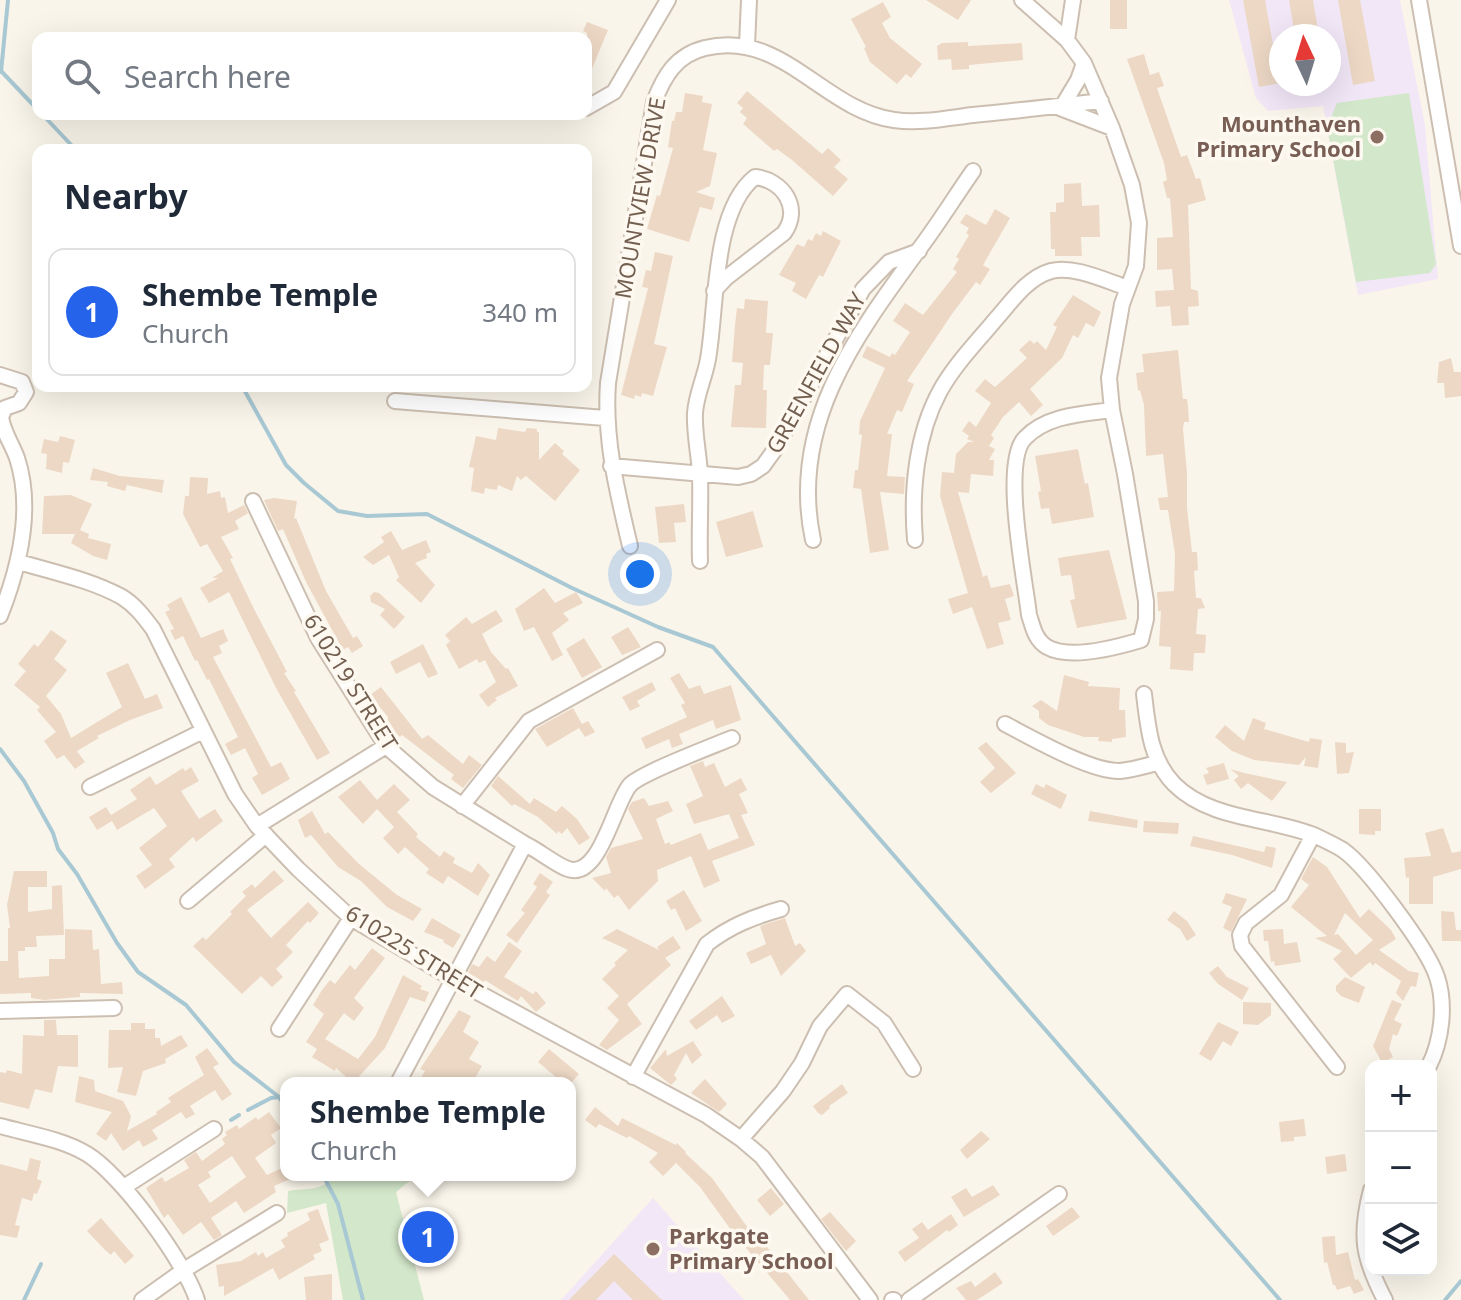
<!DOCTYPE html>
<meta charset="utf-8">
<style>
body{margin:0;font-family:"Noto Sans",sans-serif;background:#f2f2f3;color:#1f2937}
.controls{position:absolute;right:24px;bottom:24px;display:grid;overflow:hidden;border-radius:16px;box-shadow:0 8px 32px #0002}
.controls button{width:72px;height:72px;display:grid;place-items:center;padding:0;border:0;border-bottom:2px solid #e0e1e3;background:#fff;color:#1f2937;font:40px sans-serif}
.compass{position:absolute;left:1269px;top:24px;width:72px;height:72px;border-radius:50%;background:#fff;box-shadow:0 8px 32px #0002;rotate:356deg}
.you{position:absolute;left:640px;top:574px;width:28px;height:28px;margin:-20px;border:6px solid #fff;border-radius:50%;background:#1a73e8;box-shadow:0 0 0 12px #1a73e833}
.badge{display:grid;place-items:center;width:52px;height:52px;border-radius:50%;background:#2563eb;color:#fff;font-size:26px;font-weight:700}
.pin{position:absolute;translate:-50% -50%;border:4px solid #fff;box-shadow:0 2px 8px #0006}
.popup{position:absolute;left:280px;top:1077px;width:296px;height:104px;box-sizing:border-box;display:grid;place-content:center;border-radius:16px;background:#fff;filter:drop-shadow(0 2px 6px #0005);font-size:26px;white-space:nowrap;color:#747a83}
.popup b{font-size:30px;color:#1f2937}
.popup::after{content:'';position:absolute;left:50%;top:100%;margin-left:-16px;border:16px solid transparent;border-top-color:#fff}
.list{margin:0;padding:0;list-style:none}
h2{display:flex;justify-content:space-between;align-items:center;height:104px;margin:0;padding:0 32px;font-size:34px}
h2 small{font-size:26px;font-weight:400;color:#747a83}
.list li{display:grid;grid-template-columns:52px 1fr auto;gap:24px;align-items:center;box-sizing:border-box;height:128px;margin:0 16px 16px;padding:0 16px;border:2px solid #e0e1e3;border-radius:16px}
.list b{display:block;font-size:30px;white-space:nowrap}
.list p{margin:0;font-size:26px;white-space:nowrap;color:#747a83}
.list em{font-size:26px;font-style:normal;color:#747a83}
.icon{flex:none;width:44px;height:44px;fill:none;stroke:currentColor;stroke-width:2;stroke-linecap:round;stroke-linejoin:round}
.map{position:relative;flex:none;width:1461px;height:1300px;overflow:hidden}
.search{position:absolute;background:#fff;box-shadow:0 8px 32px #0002;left:32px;top:32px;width:560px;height:88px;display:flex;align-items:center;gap:20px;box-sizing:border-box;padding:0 28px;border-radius:16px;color:#747a83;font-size:30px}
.panel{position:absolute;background:#fff;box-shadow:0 8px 32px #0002;left:32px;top:144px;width:560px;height:248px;border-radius:16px}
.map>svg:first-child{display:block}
.education{fill:#f2e7f7;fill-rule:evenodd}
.green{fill:#d3e7ca}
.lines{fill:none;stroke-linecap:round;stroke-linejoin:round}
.stream{stroke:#a8c8d3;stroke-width:4}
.building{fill:#edd8c5;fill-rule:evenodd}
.minor-casing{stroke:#ccbfb1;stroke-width:18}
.minor{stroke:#fff;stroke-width:14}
.education-dot{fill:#8d6e63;stroke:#fdf9f0;stroke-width:3}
.labels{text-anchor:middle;stroke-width:7;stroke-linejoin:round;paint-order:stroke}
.education-label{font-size:22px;font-weight:bold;fill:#785e54;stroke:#fdf9f0;text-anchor:end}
.street-label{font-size:22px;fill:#735f50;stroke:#fdf9f0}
</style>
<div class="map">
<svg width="1461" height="1300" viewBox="0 0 1461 1300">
<rect width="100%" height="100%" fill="#faf5ea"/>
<path class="education" d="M1229,0h171l25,125 13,154 -80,16 -35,-189 -55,5 -12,-13zM1281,36h48v48h-48z
M653,1198l91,102h-183z"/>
<path class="green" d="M1409,93l27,171 -6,9 -74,9 -29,-155 10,-24z
M334,1175h83l-21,17 28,108h-81l-17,-97 -39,10 1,-22c17,-3 38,0 46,-16z"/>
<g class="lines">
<path class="stream" d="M1,72l7,-72
M2,72l36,38
M42,114l34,36
M242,386l44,79 18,18 34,28 29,5 60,-2 145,74 86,39 55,20 567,653
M0,749l24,32 29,52 5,16 19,25 40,69 21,29 48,33 48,57 45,35 7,11
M248,1110l23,-12 8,-1
M231,1120l8,-5
M323,1175l15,29 25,96
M24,1300l17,-36
M1445,1300l16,-19"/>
</g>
<path class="building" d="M926,0h45l-13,20z
M1110,0h17v29h-17z
M1243,0h22l15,83 -21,4z
M1289,0h24l6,36h-24z
M1338,0h22l15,81 -22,4z
M883,2l8,15 -9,6 8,15 32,26 -11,14 -5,-4 -9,10 -27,-22 -6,-14 2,-1 -15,-28z
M587,22l21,8 -22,53 1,-50 -4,-2z
M968,42v4l54,-3 1,17 -54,5v4l-17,1 -1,-11 -13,1 -1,-14 5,-3z
M1144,54l6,21 9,-3 5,14 -7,2 24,69 6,-2 9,24 4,-1 6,22 -18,5 3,84 7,2 1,15 -11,1 1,18 -17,1 -2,-20 -14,1 -1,-16 19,-1 -2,-21 -15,1v-32l16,-1 -3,-39h-3l-4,-16 4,-2 -3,-17 -37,-104z
M747,91l75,63 6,-6 13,12 -7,7 14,12 -15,17 -41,-36 -15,-11 -3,2 -31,-27 4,-6 -7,-6 3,-4 -6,-5z
M685,93l18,3 -1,6 10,2 -9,46 14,3 -7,33 -14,6 19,6 -3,12 -12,-3 -11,35 -42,-13 10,-34 3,1 13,-48 -5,-1 4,-26h2l2,-9h6z
M1081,183l1,23 17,-1 1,32h-19l1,19h-27v-7h-4l-1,-37h6v-9l8,-1v-18z
M995,209l15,9 -27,47 7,4 -10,16 -4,-3 -24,32 -45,67 7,3 -12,28 -5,-2 -10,24h5l-5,42 18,1 -1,17 -24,-2 9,58 -19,3 -9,-64 -8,-1 2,-18h3l4,-35 -3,-1 1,-13 25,-53 -23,-11 5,-11 23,11 2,-4 3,2 15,-23 -17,-11 12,-18 18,12 34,-43 -4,-3 6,-10 -3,-2 13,-22 -3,-2 3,-5 -9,-5 6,-9 20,11z
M823,231l18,10 -18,36 -4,-2 -13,24 -14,-8 4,-8 -17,-8 18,-31 7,3 4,-8 4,2 4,-8 5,3z
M655,252l18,4 -19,88 13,3 -14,49 -11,-3 -1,4 -6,-2 -1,4 -13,-4 27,-107 -6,-1 4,-17 5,1z
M1073,295l28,17 -7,15 -8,-4 -8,15 -5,-3 -11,23 -32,31 13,16 -12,11 -12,-14 -16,15 -12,18 3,3 -5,8 6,3 -6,11h5l-1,16 -22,-2 -2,19 -11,-1 25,85 4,-2 4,13 19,-4 4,12 -9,3 6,21 -13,3 6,21 -17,5 -15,-42 -19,7 -5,-15 20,-6 -28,-97 2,-24 12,1 2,-19 12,-12h6l-7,-3 2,-3 -7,-5 7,-10 7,6 15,-24 -16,-12 10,-12 10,8 32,-29 -8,-8 11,-10 4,4 3,-3 9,9 11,-23 -4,-2z
M745,299l23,2 -2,32h7l-3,32h-6l-1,25h4l-1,38 -35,-1 4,-42h6l2,-22 -11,-1 3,-37 2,-17 7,1z
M1178,350l5,49h4l1,8 1,15h-5l-1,7 4,44v35l5,44h5l1,18 -4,1 2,27h5l4,10 -7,1 -2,25 10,1 -1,18h-11l-1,18 -23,-2 1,-22 -12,-1 2,-35h-3l-1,-19 17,-1 1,-37 -7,-44h-8l-2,-12 10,-1 -5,-43 -17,2 -2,-51 -4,-15 -2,1 -2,-18 8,-1 -2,-18z
M1451,358l3,14h7v24l-16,2 -1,-15h-7l2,-21z
M498,428l27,4 2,-4 10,1v3h2v28l16,-17 9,8 -2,3 18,16 -25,31 -29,-25 -5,4 -4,-4 -5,15 -14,-6 -1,5 -12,-2 -1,6 -13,-3 3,-23 -5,-1 7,-31 20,4z
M60,436l15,4 -6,23 -6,-1 -1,11 -16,-4 1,-15 -6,-1 3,-14 14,3z
M1078,449l7,35 3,-1 6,34 -42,7 -3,-16 -8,1 -3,-17 3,-1 -6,-35z
M93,468l27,8 44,4 -2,13 -35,-8 -2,6 -18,-5 1,-4 -18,-2z
M190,477l18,1 -1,16 13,-3 1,7 4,-1 3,16 16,-8 4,8 -13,8 4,8 -18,8 12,21 -3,1 24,50 33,63 -3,1 12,18 -2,1 36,61 -13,7 -41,-72 -47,-96 -20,11 -9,-15 18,-10h-6l11,-7 -16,-27 -7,3 -17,-33 2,-18h4z
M71,495l21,9 -12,26 9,4 -1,4 23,6 -4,16 -14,-4 -22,-13 4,-9h-33l2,-38z
M274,498l23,3 -3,18 2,-1 30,73 27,47 4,-2 6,10 -11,7 -4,-6 -5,3 -37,-68 -23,-53 -5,2 -14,-31z
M684,504l2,18 -12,1 2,19 -17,1 -4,-36z
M753,511l10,36 -37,10 -10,-35z
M391,531l11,19 24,-10 5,12 -5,2 1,4 -12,5 20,22 -14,18 -25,-23 3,-3 -10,-22 -16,10 -10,-8 21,-15 -3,-5z
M1109,550l18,69 -50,9 -7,-28 5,-1 -4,-24 -10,1 -3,-18z
M544,588l11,15 21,-11 7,11 -20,10 6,7 -17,13 11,22 -11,6 -18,-34 -10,4 -9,-22z
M374,592l5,1 26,24 -11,12 -14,-14 5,-6 -14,-7 -1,-6z
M181,597l20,41 22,-9 5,12 -9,5 3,7 -9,4 58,110 10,-5 9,17 -28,16 -10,-17 6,-4 -13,-26 -14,7 -6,-11 13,-7 -29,-58 -2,1 -10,-20 -2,1 -12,-25 -8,4 -5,-10 4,-1 -9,-17 5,-2 -3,-5z
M496,610l7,11 -21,13 9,18 15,17 2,-1 10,18 -23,12 2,2 -9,7 -9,-12 17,-13 -11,-22 -6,3 -2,-4 -18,10 -13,-24 4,-4 -5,-6 21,-18 6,7z
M628,627l13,20 -19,8 -11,-18z
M51,630l16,11 -13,18 13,11 -21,26 15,18 10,24 51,-31 -16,-34 22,-10 17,36 12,-5 6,14 -33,12 -33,16 2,2 -22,13 8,11 -10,7 -11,-14 -7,4 -13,-18 12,-9 -19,-22 3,-3 -26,-22 12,-14 -8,-7 16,-20 4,3z
M584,638l18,29 -20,11 -16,-29z
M423,644l15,30 -10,4 -8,-16 -24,12 -6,-12z
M679,673l10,16 11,-4 4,9 27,-9 10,35 -25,9 -3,-9 -34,14 4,10 -11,4 -3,-9 -23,10 -5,-11 46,-21 -6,-12 4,-2 -15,-25z
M1064,675l25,7 -1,4 32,2 -1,22h6l1,27 -14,2v3l-14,-1 1,-4h-15l-36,-12 -9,-7v-7l-7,-5 9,-6 16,11z
M652,682l4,8 -19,11 3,5 -10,5 -8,-14z
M381,687l41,52 6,-4 35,29 6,-9 13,10 -19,23 -12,-9 3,-4 -52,-40 -2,2 -13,-13 1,-7 -18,-22z
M573,708l9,16 6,-3 7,11 -10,5 -6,-9 -32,19 -12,-18z
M1253,718l13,5 -2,6 45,13 1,-4 12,2 -4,28 -14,-2 2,-9 -7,8 -45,-5 -22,-9 -17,-14 10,-12 19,16z
M986,742l30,31 -25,20 -11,-11 15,-14 -17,-20z
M1335,742l11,1v10l8,-1 -5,21 -12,1z
M703,761l2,6 9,-4 11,24 16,-9 6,12 -8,4 9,19 -7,2 14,30 -43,16 8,20 -16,7 -13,-32 -34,14 1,11 -29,29 -11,-15 -4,3 -8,-10 -1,3 -13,-13 19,-5 -5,-16 5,-9 32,-9 -15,-30 4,-7 12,-4 5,8 19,-5 5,10 -17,8 9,25 4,-2 2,3 30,-12 7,17 31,-12 -10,-24 -35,10 -8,-20 17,-8 -13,-30z
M1224,763l5,16 -22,6 -4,-10 6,-2 -3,-5z
M191,767l8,14 -18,10 18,28 16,-10 8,12 -27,21 -3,-5 -24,22 6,8 -30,22 -9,-13 16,-11 -13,-17 28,-22 -13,-18 -37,22 -5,-9 -15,9 -8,-13 17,-10 5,8 26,-16 -7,-9 20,-14 6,9 27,-17 2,3z
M1230,769l14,4 43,9 -15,19 -24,-18 -7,6 -7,-9 5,-4z
M498,776l32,28 4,-6 22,14 6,-6 15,13 13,19 -11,7 -12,-17 -5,6 -4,-3 -1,3 -19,-17 -24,-13 -2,2 -21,-20z
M360,780l17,20 17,-16 16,16 -13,12 21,22 -2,3 24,20 4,-6 11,7 -2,5 19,10 6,-10 12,12 -12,21 -30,-20 -5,8 -17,-11 3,-4 -24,-22 -7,7 -15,-16 11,-11 -17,-18 -14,15 -25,-27z
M1036,784l8,4 2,-4 21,11 -6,14 -30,-15z
M1359,809h22v22h-6v4l-16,-1z
M312,811l13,23 3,-2 31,32 38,31 25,14 -9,12 -26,-14 -26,-26 -23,-14 -27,-32 -6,3 -7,-18z
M1090,811l48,9 -1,8 -49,-7z
M1144,821l35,2 -1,11 -35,-2z
M1443,828l9,25 9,-2v18l-28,8v27h-24v-27l-3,1 -2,-20 27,-2 -6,-23z
M1193,836l71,16 2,-6 10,2 -4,20 -40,-13 -42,-9z
M1313,857l14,10 33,51 9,-9 22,21 5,9 -17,11 30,21 10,2 -3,14 -5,-1 -8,15 -7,-8 5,-12 -26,-18 -2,3 -3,-4 -19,16 -18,-19 9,-8 -27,-13 12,-2 -36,-29 18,-22 -8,-6zM1345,913l28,27 -17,15 -18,-21 -4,1z
M274,870l10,11 -37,29 24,28 37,-36 11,11 -9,10 -2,-2 -22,24 7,7 -17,17 7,8 -11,10 -11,-11 -19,18 -49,-48 10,-9 3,3 26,-26 -2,-2 16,-16 -4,-4 10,-8 3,4z
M14,871h33v16h-19v25l24,-3v-23l10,-1 2,50 -28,1 1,11h-12v4h-7l1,27 30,-2v-17h16v-30l27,1 1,20 6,-1 2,35 21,-2 1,12 -43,-1v4l-36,3 -13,-2v-5l-31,1v-33h8v-33h2l-3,-23z
M540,873l13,9 -7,10 4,3 -33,48 -11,-8 19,-22 -4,-3 16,-23 -4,-3z
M684,890l18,31 -16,10 -11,-23 -4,2 -5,-9z
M1226,893l21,6 -16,33 -8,-4 9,-21 -10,-4z
M1174,911l13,10 9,14 -9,6 -7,-12 -13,-9z
M1441,911l13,1 2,18h5v11h-19z
M432,918l29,17 -8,13 -10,-6 1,-2 -20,-8z
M785,918l10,28 5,-3 6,8 -25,25 -10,-21 -20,9 -5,-11 20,-9 -6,-18z
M617,929l42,21 -2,-3 16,-11 8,12 -16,10 6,7 -44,39 15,20 -35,26 -8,-5 20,-25 -12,-12 12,-12 -17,-17 14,-14 -2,-2 14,-13 -26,-12z
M1283,929l1,15 13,-2 4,20 -26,4 -1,-5 -3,1 -3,-21h-4l-1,-11z
M509,942l13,9 -18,26 29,17 3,-3 10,12 -10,9 -15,-16 -3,5 -33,-21 -2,4 -16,-9 5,-11 7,3 8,-11 8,6z
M372,948l13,10 -31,40 10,10 -10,13 -10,-8 -19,26 33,20 17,-22 28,-62 19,11 -2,3 9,3 -4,10 -15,-5 -25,51 -32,35 -17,-15 -1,3 -23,-14 5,-8 -11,-7 18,-28 -11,-9 9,-15 8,-10 5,4 15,-19 5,5z
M1218,966l9,11 22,11 -7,12 -24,-16 -9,-11z
M1345,977l20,10 -6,16 -18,-7 -5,-5v-5z
M722,996l13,20 -13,7 -5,-8 -21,15 -7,-9z
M1392,1000l10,4 -8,16 8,4 -5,12 -4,-2 -4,15 4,8 -11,6 -9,-17z
M1243,1002l28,1v12l-13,10 -15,-1z
M459,1010l12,6 -8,16 16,10 -10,17 13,7 -10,17h-54l7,-12 -5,-2z
M44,1020h12l1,15h21v32l-20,-1 -6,27 -17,-4 -6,20 -29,-7v-30l6,1 1,-3 15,4 1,-39 21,1z
M1218,1022l21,10 -8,14 -8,-5 -12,20 -12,-7z
M131,1023h14v6h10v9h5l1,8 20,-11 7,11 -23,13 1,4 -23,8 -7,25 -19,-4 6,-25 -15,1 1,-38h22z
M693,1041l9,14 -10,9 -6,-11 -12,22 3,4 -6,6 -21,-17 16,-19 1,7z
M207,1048l12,16 -6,3 19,27 -10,7 -7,-11 -25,16 5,8 -9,5 -5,-7 -29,18 6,9 -15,8 -4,-7 -16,11 -12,-18 -5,8 -10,-7 16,-22 -37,-10 4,-26 15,4 1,11 28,10 8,15 -4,15 30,-17 -1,-2 15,-10 -3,-4 36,-23 -9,-18z
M549,1049l30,25 -8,9h-8l-25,-21z
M705,1079l22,25 -8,8 -28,-19z
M842,1084l6,9 -19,13 1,2 -8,7 -4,-2 -5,-7z
M595,1107l23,19 4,-8 54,27 1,-2 9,9 -1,1 27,25 41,57 3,-2 53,67h-19l-59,-70 -31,-43 -24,-24 -13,13 -14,-14 9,-9 -29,-17 -2,2 -28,-14 -3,4 -11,-8z
M269,1112l12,16 -10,7 5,8 -21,15 12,17 17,-8 6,12 -16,7 2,6 -32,21 -8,-12 -25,17 11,17 -8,5 -13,-18 -18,13 -15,-21 -4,4 -18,-30 16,-11 3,5 24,-14 -5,-8 12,-8 6,9 23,-17 -3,-5 5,-4 -2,-3 12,-7 2,4 17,-12 2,3zM232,1156l14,21 -36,26 -12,-18 13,-8 -3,-5z
M1304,1119l2,17 -12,1v4l-13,1 -2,-20z
M981,1131l9,8 -23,20 -7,-9z
M1345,1154l2,17 -20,3 -2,-17z
M30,1158l11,3 -4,18 5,2 -5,13 -3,-1 -2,8 -10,-3 -7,27 5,1 -3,12 -17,-3v-71l27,7z
M993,1185l7,10 -36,22 -13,-20 15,-9 6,9z
M771,1188l13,16 -14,12 -13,-16z
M1072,1207l8,10 -27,19 -7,-10z
M318,1209l11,31 -10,4 3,7 -9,4 2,4 -36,21 -6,-12 -49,28v-10l-5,1 -3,-22 25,-4 15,-9 2,4 5,-4 3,6 19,-11 -4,-7 7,-4 -1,-3 23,-13 -3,-7z
M830,1212l26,29 -10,10 -25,-32z
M951,1214l7,11 -9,7 -2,-2 -42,32 -7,-10 21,-14 -7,-9 10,-7 6,8z
M101,1218l33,38 -9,8 -11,-13 -3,4 -7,-6 -17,-18z
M1335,1236l1,19 12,-3 7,28 3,-1 6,11 -10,4 -4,-8 -13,4 -2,-5h-2l-6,-23 -3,1 -2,-26z
M614,1254l48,46h-29l-19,-19 -18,19h-27z
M995,1272l8,11 -26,17h-11l-10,-12 15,-7 4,6z
M332,1274v26h-26l-2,-23z"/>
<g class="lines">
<g class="minor-casing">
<path id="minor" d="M1022,0l45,40 17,23 28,65 20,57 7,38 -3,43 -14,38 -13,74 3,32 13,64 21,127v18l-5,21c-23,7 -71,20 -94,7 -12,-7 -14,-20 -18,-32 -4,-36 -28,-153 -4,-177 22,-23 57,-24 87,-28
M1419,0l42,246
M1067,40l6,-40
M747,45l2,-45
M1063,105l15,-25 6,-17
M586,108l28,-16 54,-92
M1060,108l52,20
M0,375l22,7 4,10 -7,11 -14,5 -4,9c2,15 11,27 16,41 17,52 2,110 -17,158
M395,401l210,17
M611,466l127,11 13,-3 12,-8 13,-18 87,-159 26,-27 30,-11
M253,501l65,137 68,108 47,41 92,57 -127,239
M813,540c-24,-113 40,-201 104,-288 20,-26 37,-54 56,-81
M915,540c-4,-49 1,-105 25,-149 15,-27 37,-49 56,-72 16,-18 31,-41 55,-48 23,-6 55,10 77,17
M630,546c-13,-55 -26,-107 -22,-163l46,-281c10,-26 22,-47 51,-54 77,-19 118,62 189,72 25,4 54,-2 79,-5 43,-4 85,-9 128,-14
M700,561c-1,-29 1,-58 0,-87 -1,-20 -6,-41 -5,-61 1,-18 10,-36 13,-54 9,-50 4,-148 47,-182 28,3 47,31 29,56l-58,45 -12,13
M19,562c34,10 72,18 103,35 13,8 22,20 31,32l82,165 22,32 41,43 53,49 102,61 253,136 35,24 21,18 108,143
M1144,694c4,33 6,65 30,90 37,37 96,33 142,52 8,4 19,9 27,14 24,17 85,99 94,127 9,27 5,63 -8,89
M1005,724c27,14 86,48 115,47 12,-1 25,-5 37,-8
M90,787l113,-56
M462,806l67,-85 128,-71
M257,826l129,-80
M1313,835l-32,60 -35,28 -6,12 2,11 95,121
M525,844c13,6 31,21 43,25 32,11 46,-66 62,-84 11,-12 83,-39 102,-47
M188,901l78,-66
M0,1011l114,-3
M279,1029l72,-111
M633,1077l74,-133c23,-18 46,-27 74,-35
M0,1126c29,8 62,13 87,28 34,21 98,108 110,146
M741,1139l42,-48 19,-28 18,-37 27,-32 37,29 29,46
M124,1187l90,-58
M1371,1190c-12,46 -8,68 14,110
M142,1300l42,-30 93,-57
M892,1300h2
M909,1300l150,-106"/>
</g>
<use href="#minor" class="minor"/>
</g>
<g class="education-dot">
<circle cx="1377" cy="137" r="8"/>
<circle cx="653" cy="1249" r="8"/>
</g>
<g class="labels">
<g class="education-label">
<text x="1361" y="132">Mounthaven<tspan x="1361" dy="25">Primary School</tspan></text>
<text x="669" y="1244" text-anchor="start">Parkgate<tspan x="669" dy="25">Primary School</tspan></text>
</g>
<g class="street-label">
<text transform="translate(640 198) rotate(-80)" y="8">MOUNTVIEW DRIVE</text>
<text transform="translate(816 373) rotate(-61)" y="8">GREENFIELD WAY</text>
<text transform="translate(351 682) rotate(58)" y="8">610219 STREET</text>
<text transform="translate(414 952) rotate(32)" y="8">610225 STREET</text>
</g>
</g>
</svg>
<div class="controls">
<button>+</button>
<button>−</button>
<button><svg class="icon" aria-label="layers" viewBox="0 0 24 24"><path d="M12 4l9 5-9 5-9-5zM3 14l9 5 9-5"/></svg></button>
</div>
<svg class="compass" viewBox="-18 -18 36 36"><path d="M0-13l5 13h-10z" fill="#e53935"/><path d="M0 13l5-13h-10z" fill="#747a83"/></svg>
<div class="you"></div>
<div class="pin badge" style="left:428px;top:1237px">1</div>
<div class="popup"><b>Shembe Temple</b>Church</div>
<div class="search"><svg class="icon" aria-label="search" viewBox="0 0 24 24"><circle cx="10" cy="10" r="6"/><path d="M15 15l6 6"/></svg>Search here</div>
<section class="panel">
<h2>Nearby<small></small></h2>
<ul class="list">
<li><span class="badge">1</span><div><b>Shembe Temple</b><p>Church</p></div><em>340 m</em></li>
</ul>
</section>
</div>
